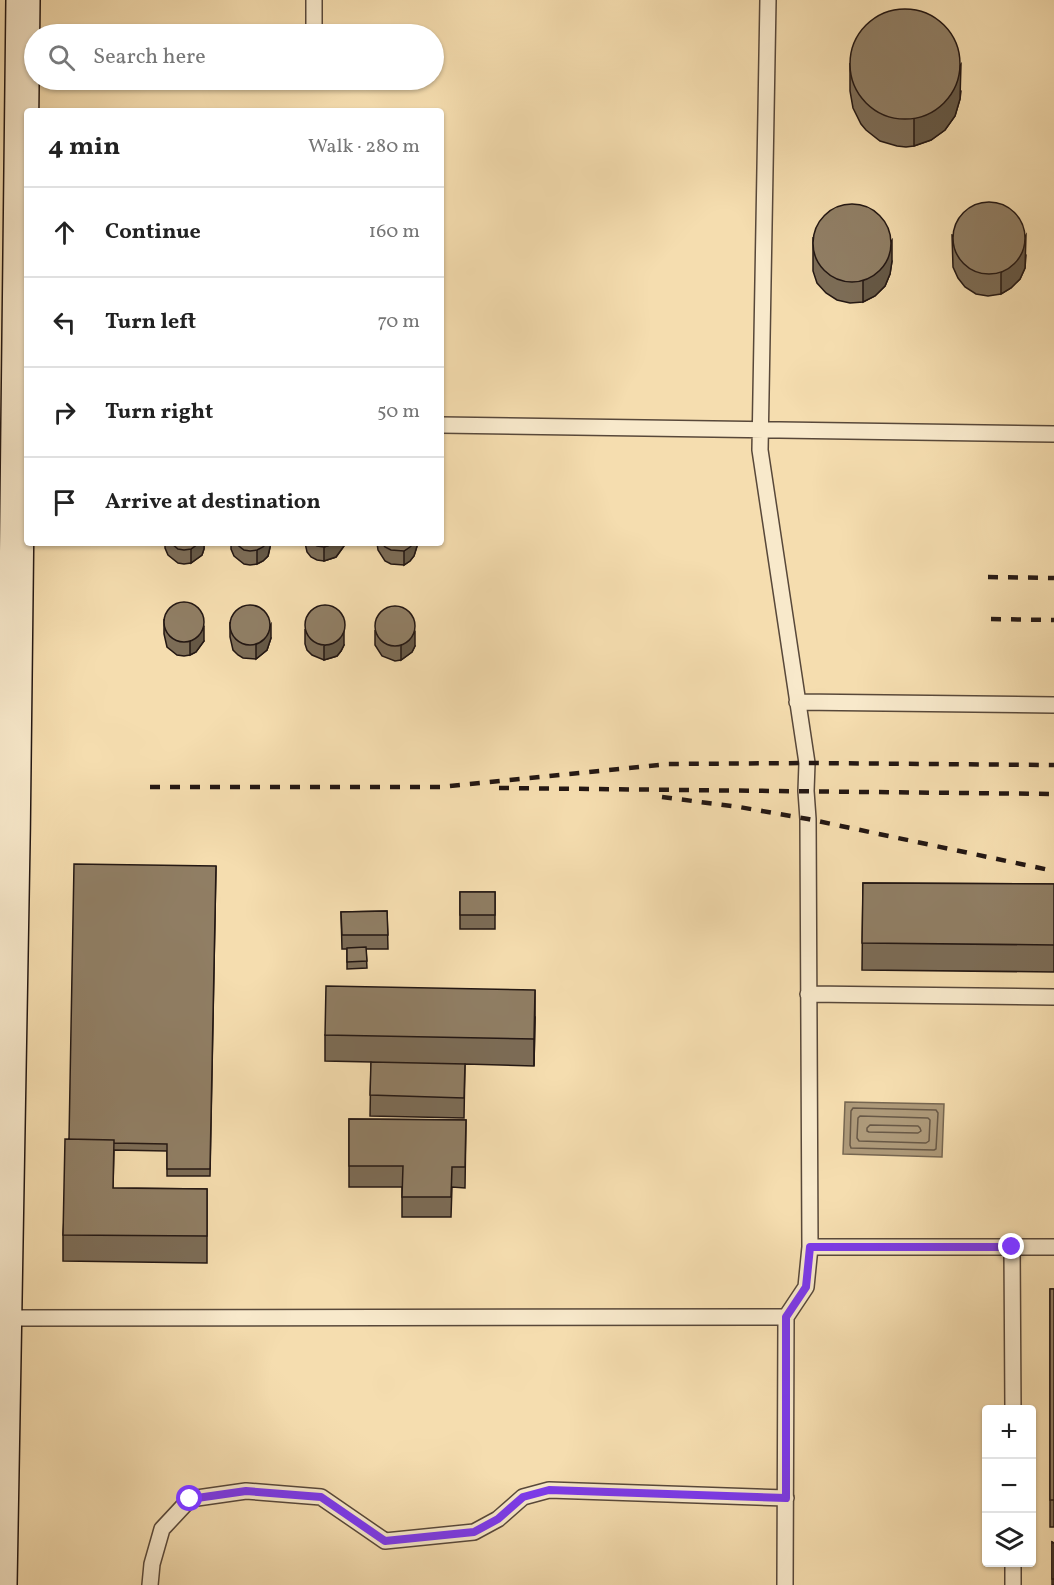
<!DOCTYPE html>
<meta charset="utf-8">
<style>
body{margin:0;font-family:Vollkorn,serif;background:#f2f2f2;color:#222}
.controls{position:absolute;right:18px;bottom:18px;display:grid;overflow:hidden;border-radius:6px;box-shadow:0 2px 4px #0004}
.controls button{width:54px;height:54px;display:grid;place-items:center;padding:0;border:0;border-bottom:2px solid #e0e0e0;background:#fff;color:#222;font:30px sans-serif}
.stop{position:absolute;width:18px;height:18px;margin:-14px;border:4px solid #7c3aed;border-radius:50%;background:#fff}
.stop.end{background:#7c3aed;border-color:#fff;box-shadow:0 2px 6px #0008}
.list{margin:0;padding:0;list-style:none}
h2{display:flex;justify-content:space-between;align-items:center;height:78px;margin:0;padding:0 24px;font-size:26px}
h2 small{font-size:20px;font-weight:400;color:#767676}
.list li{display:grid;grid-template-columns:39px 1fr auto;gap:18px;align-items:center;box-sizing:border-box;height:90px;padding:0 24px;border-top:2px solid #e0e0e0}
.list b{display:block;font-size:22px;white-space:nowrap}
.list em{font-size:20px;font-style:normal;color:#767676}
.icon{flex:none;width:33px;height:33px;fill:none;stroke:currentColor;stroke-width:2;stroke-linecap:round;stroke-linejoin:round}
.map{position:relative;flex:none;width:1054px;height:1585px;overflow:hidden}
.search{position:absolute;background:#fff;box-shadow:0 2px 4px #0004;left:24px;top:24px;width:420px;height:66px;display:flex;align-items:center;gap:15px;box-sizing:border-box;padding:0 21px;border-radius:33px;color:#767676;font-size:22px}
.panel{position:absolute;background:#fff;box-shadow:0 2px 4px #0004;left:24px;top:108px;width:420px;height:438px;border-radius:6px}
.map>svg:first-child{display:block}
.water{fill:#ae9a7a;stroke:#766651;stroke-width:1.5}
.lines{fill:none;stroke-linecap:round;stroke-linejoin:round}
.shore{stroke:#685846;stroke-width:1.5}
.service-casing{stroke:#58483a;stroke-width:18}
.secondary-casing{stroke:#231713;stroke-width:36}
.service{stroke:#f8e9cb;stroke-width:15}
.secondary{stroke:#f8e9cb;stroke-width:33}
.rail{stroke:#231713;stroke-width:4.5;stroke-dasharray:10 10;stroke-linecap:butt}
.wall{fill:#7c6c56;stroke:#231713;stroke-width:1.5}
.shaded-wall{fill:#655846;stroke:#231713;stroke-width:1.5}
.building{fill:#907e64;stroke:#231713;stroke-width:1.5}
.route{stroke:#7c3aed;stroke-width:8}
</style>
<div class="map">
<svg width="1054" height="1585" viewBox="0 0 1054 1585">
<rect width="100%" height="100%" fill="#f5ddaf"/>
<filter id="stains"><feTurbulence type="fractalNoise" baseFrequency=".00333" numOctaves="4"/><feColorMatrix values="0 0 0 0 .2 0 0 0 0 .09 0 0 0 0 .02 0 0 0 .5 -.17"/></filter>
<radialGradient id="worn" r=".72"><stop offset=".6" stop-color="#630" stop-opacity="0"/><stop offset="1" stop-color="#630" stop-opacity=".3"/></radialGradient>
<path class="water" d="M845,1102l99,2 -2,53 -99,-3z"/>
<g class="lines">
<path class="shore" d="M853,1108l83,2 2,3 -2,36 -2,1 -83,-2 -1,-3 1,-34z
M860,1116l68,2 2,2 -1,21 -3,2 -67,-2 -2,-3 1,-20z
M870,1125l48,1 2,2 1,3 -3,2 -49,-1 -2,-1v-3z"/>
<g class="service-casing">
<path id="service" d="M768,0l-8,450 47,313 -1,28 2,28 2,428 -4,40 -20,30 -1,268
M314,34v-34
M441,425l613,9
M797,702l257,3
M808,994l246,3
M810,1247h244
M1012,1247l1,163
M7,1318l779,-1
M1013,1562v23
M150,1585l2,-21 10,-35 28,-30 56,-8 75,6 64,44 89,-9 24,-13 25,-22 26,-7 237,8"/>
</g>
<g class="secondary-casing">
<path id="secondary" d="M0,1585c11,-528 18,-1057 23,-1585"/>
</g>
<use href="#service" class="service"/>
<use href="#secondary" class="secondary"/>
<path class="rail" d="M988,577l66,1
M991,619l63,1
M150,787h290l228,-23 139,-1 247,2
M499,788l555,6
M662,797l77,10 69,12 246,52"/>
</g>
<path class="wall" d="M850,64l111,27 -1,8 -5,17 -10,14 -14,10 -17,6 -8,1 -9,-1 -17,-5 -14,-11 -5,-6 -8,-16 -3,-17z
M952,235l74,20 -1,13 -5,11 -9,9 -10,6 -13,2 -12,-2 -11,-7 -7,-9 -5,-11z
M813,238l79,23 -2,13 -5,12 -10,10 -12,6 -13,1 -13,-3 -11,-7 -9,-10 -4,-12z
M165,543h39v6l-2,6 -11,8 -7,1 -6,-1 -10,-8 -3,-7z
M231,543h40l-3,13 -5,5 -6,3 -7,1 -6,-1 -10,-8 -3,-7z
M305,543h39v3l-8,11 -12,4 -7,-1 -6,-3 -4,-5z
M377,543h41l-4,13 -4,5 -6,4 -13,-1 -6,-3 -7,-11z
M164,620l40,21 -8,11 -6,3 -6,1 -7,-1 -10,-8 -3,-13z
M230,623l41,15 -4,12 -11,9 -13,-1 -5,-3 -5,-5 -3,-13z
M305,630l39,15 -3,6 -4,5 -13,4 -12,-5 -5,-5 -2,-6z
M375,631l40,15 -3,6 -11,8 -6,1 -13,-5 -7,-11z
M216,866l-6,310h-43v-25l-53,-1 -1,38 94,1v74l-144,-2v-26l6,-96z
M863,883l191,1v88l-192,-2z
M460,892h35v37h-35z
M387,911l1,38h-22l1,19 -20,1v-20h-5l-1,-37z
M535,1017l-1,49 -69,-2 -1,54 -94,-2 1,-54 -46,-1v-26z
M349,1119l117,1 -1,68 -13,-1 -1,30h-49v-30h-53z
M1050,1289h4v238h-4z
M1052,1542l2,1v42h-2z"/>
<path class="shaded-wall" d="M961,64l-1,35 -5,17 -10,14 -14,10 -17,6v-27z
M1026,235l-1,33 -5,11 -9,9 -10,6v-21z
M892,240v21l-2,13 -5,12 -10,10 -12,6v-21z
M199,543h5v6l-2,6 -11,8v-14z
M267,543h4l-3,13 -5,5 -6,3v-14z
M336,543h8v3l-8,11 -12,4v-14z
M414,543h4l-4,13 -4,5 -6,4v-14z
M271,624v14l-4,12 -11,9v-15z
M204,627v14l-8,11 -6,3v-14z
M344,631v14l-3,6 -4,5 -13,4v-14z
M415,632v14l-3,6 -11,8v-15z
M535,990v27l-1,49v-27z"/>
<path class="building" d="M850 64a55 55 0 1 1 110 0a55 55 0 1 1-110 0Z
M953 238a36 36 0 1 1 72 0a36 36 0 1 1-72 0Z
M813 243a39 39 0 1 1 78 0a39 39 0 1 1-78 0Z
M171,543h28l-8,6 -7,1 -6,-1z
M235,543h32l-4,4 -6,3 -7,1 -6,-1z
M312,543h24l-12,4 -7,-1z
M382,543h32l-4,4 -6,4 -13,-1 -6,-3z
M164 622a20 20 0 1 1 40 0a20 20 0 1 1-40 0Z
M305 625a20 20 0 1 1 40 0a20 20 0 1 1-40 0Z
M230 625a20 20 0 1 1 40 0a20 20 0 1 1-40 0Z
M375 626a20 20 0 1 1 40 0a20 20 0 1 1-40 0Z
M74,864l142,2 -6,303h-43v-25l-53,-1v-3l-45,-1z
M863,883l191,1v61l-192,-2z
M460,892h35v23h-35z
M387,911l1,24h-46l-1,-23z
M366,947l1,14 -20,1v-14z
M326,986l209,4 -1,49 -209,-4z
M371,1062l94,2 -1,34 -94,-3z
M349,1119l117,1 -1,47h-13l-1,30h-49l1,-31h-54z
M65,1139l49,1 -1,48 94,1v47l-144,-1z
M1050,1289h4v211h-4z
M1052,1542l2,1v36h-2z"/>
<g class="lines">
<path class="route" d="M190,1499l56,-8 75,6 64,44 89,-9 24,-13 25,-22 26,-7 237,8v-181l20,-30 4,-40h202"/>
</g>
<rect width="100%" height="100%" filter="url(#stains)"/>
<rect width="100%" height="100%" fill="url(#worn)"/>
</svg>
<div class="controls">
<button>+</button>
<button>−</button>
<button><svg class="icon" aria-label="layers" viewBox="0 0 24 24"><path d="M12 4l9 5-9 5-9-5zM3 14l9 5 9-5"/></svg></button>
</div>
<div class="stop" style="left:190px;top:1499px"></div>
<div class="stop end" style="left:1012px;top:1247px"></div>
<div class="search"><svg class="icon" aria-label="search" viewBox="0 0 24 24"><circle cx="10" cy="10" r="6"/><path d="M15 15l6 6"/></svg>Search here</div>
<section class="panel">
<h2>4 min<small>Walk · 280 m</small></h2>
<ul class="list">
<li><svg class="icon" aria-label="ahead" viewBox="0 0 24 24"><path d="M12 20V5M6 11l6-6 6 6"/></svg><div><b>Continue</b></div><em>160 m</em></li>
<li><svg class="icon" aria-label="left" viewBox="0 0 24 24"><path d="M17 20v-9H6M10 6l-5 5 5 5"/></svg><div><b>Turn left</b></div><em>70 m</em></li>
<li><svg class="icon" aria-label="right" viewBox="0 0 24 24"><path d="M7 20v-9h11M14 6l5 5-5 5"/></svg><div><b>Turn right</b></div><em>50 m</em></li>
<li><svg class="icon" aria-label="arrive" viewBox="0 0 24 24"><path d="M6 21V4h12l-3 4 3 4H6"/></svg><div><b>Arrive at destination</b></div></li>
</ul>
</section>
</div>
